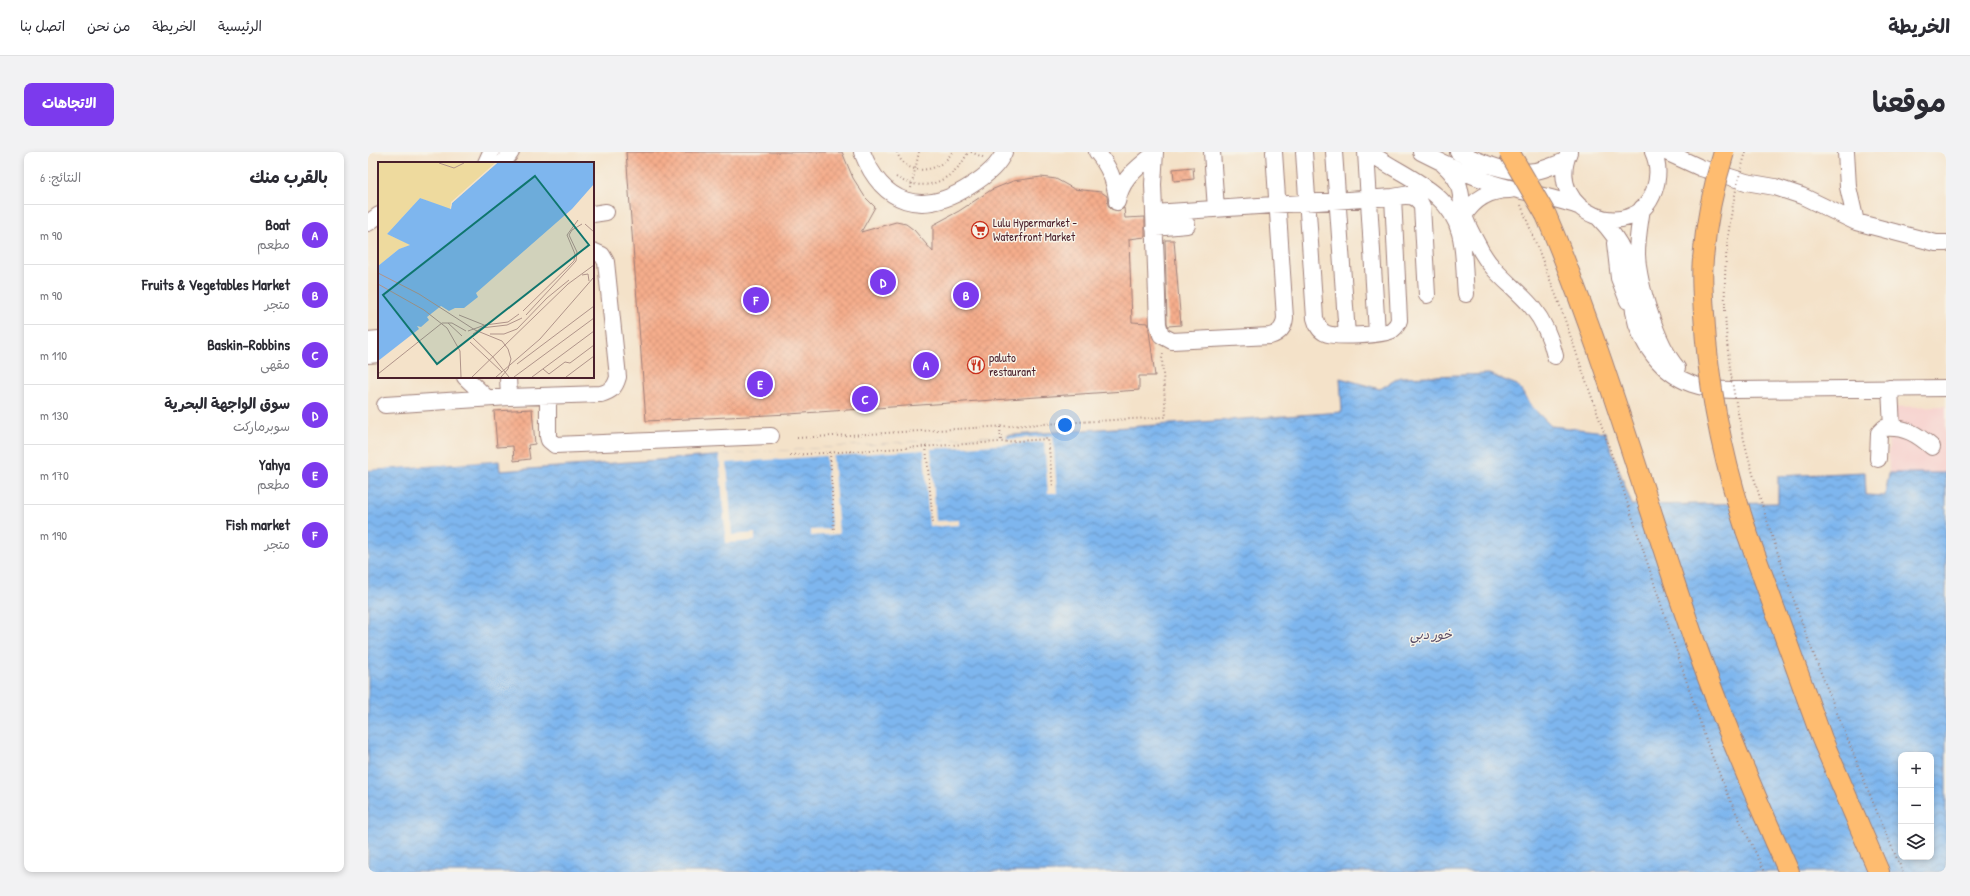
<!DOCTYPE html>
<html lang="ar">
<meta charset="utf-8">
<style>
body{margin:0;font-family:"Patrick Hand","Playpen Sans Arabic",sans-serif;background:#f2f2f3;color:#2b2b33;direction:rtl}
.controls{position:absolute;right:12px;bottom:12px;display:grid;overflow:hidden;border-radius:8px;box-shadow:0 2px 6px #0003}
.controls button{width:36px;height:36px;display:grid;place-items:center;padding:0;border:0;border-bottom:1px solid #e1e1e2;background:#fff;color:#2b2b33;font:20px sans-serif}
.you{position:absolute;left:697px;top:273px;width:14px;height:14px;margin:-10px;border:3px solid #fff;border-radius:50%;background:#1a73e8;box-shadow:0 0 0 6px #1a73e833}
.badge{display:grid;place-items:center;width:26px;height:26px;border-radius:50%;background:#7c3aed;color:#fff;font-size:13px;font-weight:700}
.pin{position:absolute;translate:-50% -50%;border:2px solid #fff;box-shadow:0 1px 4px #0006}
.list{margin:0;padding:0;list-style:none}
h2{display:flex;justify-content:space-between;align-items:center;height:52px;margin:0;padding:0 16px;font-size:17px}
h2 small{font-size:13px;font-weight:400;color:#7c7c81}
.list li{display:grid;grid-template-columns:26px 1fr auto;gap:12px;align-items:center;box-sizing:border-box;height:60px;padding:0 16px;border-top:1px solid #e1e1e2}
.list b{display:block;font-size:15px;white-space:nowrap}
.list p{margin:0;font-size:13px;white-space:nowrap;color:#7c7c81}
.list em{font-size:13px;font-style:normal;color:#7c7c81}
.icon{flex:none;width:22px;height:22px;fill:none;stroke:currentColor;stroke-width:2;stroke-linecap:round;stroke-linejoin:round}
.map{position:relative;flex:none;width:1578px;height:720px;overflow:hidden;direction:ltr;border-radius:8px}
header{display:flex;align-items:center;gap:24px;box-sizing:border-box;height:56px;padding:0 20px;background:#fff;border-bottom:1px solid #e1e1e2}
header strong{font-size:19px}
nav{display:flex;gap:22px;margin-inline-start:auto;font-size:14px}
.intro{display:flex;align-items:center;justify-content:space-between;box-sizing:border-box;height:96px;padding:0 24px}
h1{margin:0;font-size:28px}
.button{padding:10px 18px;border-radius:8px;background:#7c3aed;color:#fff;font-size:14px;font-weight:700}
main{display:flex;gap:24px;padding:0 24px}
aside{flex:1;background:#fff;border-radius:8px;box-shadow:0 2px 6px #0003}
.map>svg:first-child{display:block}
.built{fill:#f7d0cd}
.water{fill:url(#water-waves);stroke:#646a8c;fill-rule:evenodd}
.pier{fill:#f4e2c9}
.building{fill:url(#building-cross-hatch)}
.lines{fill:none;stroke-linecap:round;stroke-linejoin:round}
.minor-casing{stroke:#9f807a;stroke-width:18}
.major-casing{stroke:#9f807a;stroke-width:22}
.path{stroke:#9f807a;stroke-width:2;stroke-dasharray:1 3;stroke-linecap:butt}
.minor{stroke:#fff;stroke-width:16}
.major{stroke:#febc70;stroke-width:20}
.major-bridge-casing{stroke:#9f807a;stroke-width:22;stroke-linecap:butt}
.path-bridge{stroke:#9f807a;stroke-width:2;stroke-dasharray:1 3;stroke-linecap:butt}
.major-bridge{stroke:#febc70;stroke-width:20}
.labels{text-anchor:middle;stroke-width:3;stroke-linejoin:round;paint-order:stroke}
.poi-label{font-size:12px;fill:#4a1f2b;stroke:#f7f3e8;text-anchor:start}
.water-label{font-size:13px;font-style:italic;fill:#5a4c66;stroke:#f7f3e8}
.inset-road{fill:none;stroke:#b0948a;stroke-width:1}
.view{fill:#0f766e;fill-opacity:0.15;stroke:#0f766e;stroke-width:2}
.inset-edge{fill:none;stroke:#4a1f2b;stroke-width:2}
</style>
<header>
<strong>الخريطة</strong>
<nav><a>الرئيسية</a><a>الخريطة</a><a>من نحن</a><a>اتصل بنا</a></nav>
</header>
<div class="intro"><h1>موقعنا</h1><a class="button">الاتجاهات</a></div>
<main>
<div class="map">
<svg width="1578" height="720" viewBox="0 0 1578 720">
<defs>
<pattern id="water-waves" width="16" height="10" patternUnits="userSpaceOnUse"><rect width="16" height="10" fill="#7eb6ee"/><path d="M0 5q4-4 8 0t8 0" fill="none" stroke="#6993c1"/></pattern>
<pattern id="building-cross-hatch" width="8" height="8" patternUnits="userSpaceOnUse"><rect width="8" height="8" fill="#f5ad8c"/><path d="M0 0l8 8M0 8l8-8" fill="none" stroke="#d49479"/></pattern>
</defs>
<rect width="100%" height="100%" fill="#f7f3e8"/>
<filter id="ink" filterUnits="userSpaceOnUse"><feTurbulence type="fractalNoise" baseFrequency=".025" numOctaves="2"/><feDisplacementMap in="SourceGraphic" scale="8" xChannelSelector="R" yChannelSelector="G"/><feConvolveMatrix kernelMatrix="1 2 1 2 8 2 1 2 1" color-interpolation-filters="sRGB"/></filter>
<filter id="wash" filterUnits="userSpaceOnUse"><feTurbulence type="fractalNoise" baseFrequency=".012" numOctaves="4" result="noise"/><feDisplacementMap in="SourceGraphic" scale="16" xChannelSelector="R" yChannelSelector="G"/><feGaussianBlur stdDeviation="0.9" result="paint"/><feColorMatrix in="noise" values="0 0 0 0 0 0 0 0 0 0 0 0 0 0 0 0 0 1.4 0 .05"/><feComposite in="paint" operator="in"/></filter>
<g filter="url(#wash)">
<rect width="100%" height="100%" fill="#f4e2c9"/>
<path class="built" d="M1578,254v67h-57l-1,-66z"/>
<path class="water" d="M1121,222l28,11 17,24 17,17 54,6 27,73 146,-2v-27l87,-4 1,23 19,1 4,-23h57v399h-1578v-402l131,-9 1,10 842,-59 -2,-34 40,11 20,-12zM1533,603h30v102h-30z"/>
<path class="pier" d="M639,283v4l46,-3 4,57h-9l-4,-51 -113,7 5,72 23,-1v5l-30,2 -5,-77 -91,6 6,78 -28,2v-6l20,-1 -5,-73 -99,7 5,72 23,-2v8l-29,2 -7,-88z
M131,309l-131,9v-2l42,-3z"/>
<g id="blocks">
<path class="building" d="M258,0h216l11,26 12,19 10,10 -14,25 35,-10 10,2 8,6 19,22v-27l26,-14 32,-21 22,-9 28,-4 15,2 18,10 27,3 6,4 1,9 3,4 8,2 5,-3 1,10 20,-1v20l-16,2 3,83 16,1 7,53h-16v14l-350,24 -143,7z
M825,15l1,12 -20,2 -1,-12z
M797,88h9l7,85 -13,1 -1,-3z
M164,257l3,35 -7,1 2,14 -16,2 -1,-15 -16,1 -3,-36z"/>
</g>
</g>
<g filter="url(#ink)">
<use href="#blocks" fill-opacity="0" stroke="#9f807a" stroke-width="1"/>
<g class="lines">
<g class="minor-casing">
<path id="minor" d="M494,0c21,53 60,65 108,34 13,-8 28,-19 34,-34
M729,0c12,15 17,27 20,46
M787,0l-2,32 5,140 3,11 11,6 98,-5c10,-3 14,-8 15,-18l-11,-166
M844,0l4,57
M936,0l11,166c2,7 4,12 10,15 9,5 59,2 67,-3 4,-3 6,-6 7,-10l-6,-123c12,-1 23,-4 29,9l5,89
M966,0l13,183
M998,0l11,181
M1001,0c32,24 80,37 91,81 5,19 4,41 6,61
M1053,0c23,12 46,22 71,31 28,9 58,13 86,23
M1090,0c24,11 52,23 78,19 10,-2 20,-7 30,-10
M1201,0c-26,61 65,95 85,39 5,-14 5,-26 -1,-39
M1298,0l35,16 45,14 29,5 27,9 54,26 80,21h10
M1478,0l2,35 8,35
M118,11l5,-11
M135,11l8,-11
M1075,12c21,19 16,27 21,51 3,12 12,26 17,36 13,23 34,36 51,56 12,15 19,31 23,49
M749,50c5,-25 20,-33 38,-49
M1274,56c-2,15 -5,30 -5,46 1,30 20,91 40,114
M786,61l239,-16 17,-3 15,-7
M225,62l13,-2
M1096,64c10,-17 26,-26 46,-26
M1231,66c23,24 31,42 34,76 1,6 0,12 1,18 5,31 29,62 58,72 14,5 28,6 42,6l212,-2
M0,71l11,-8
M786,76l33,-3
M1247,91l4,35 9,23
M0,188l11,-1
M0,203l11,-1
M97,225l22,21
M140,225l1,20 92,-3c10,-3 14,-6 17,-17l-12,-115 -4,-7 -9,-4
M1522,236l2,40
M180,245v39l1,4 6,5 216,-9
M17,253l124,-8
M1510,307l1,-26 5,-5c20,-2 33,6 48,19"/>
</g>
<g class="major-casing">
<path id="major" d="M1178,63c58,136 97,279 146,419 28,81 62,160 97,238
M1378,378l76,209 57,133"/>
</g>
<path class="path" d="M529,0c8,26 44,21 55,0
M603,0l14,6
M528,25c28,18 59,3 72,-25
M543,36l8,-36
M632,275l1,14
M429,286l369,-21 -4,-58 1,-7
M558,294l7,78
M462,300l4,80
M422,303l258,-16 5,49"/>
<use href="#minor" class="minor"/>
<use href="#major" class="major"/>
<g class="major-bridge-casing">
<path id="major-bridge" d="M1141,0l37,63
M1356,0c-11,35 -18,71 -21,107 -2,18 0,37 1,55 4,74 19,146 42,216"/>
</g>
<path class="path-bridge" d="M1378,0c-50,164 -3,302 51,457 18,51 39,101 59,151 15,38 30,75 47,112
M1153,53l38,98 48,138 101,305 23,56 34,70"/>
<use href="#major-bridge" class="major-bridge"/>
</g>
</g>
<defs>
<g id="supermarket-ring" transform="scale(0.9)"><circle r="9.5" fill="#f7f3e8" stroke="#c8321e" stroke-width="1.5"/><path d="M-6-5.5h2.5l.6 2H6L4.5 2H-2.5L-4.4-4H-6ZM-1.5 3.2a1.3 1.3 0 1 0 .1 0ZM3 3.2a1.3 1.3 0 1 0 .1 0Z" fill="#c8321e"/></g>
<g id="restaurant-ring" transform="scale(0.9)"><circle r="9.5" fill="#f7f3e8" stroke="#c8321e" stroke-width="1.5"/><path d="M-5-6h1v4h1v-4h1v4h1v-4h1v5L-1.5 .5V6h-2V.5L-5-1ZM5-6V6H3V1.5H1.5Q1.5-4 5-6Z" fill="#c8321e"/></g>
</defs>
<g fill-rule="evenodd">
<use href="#supermarket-ring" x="612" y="78"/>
<use href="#restaurant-ring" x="608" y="213"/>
</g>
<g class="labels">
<g class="poi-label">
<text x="625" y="75">Lulu Hypermarket -<tspan x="625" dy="14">Waterfront Market</tspan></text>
<text x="621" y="210">paluto<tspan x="621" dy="14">restaurant</tspan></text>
</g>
<g class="water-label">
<text x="1063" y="487">خور دبي</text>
</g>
</g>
<g transform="translate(10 10)">
<rect width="216" height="216" fill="#f4e2c9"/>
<path d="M0,1h119l-45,40 -2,7 -30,-12 -33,36 24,11 -12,4 -21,17z" fill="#eeda9e"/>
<path d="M119,1h97v21l-22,25 -96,84 2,4 -14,11h-9l-6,3 -8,-5 -14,11 2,3 -8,7 -4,-1 2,3 -41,32v-95l21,-17 11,-4 -23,-11 33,-36 31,11 1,-6z" fill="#7eb6ee"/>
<path d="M117,1h2l-45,40 -2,7 1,-8z" fill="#f4e2c9"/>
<path class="inset-road" d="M61,1l15,5 10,-5M207,62l9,8M0,111l41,21 56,36 27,11 6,8 3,10 -3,10 -7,8M204,113l6,-1 1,7M0,122l46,26 23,18 13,23 1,26M145,149l51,-50 1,-7 -8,-19 11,-15M81,153l25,10M148,153l50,-54 1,-9 -8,-17 3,-5 10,-6M70,161l14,13M90,169l17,-6 23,-3 11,-8M95,172l8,-6 26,-3 15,-7M112,172h14l13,-5 30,-31 22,-18M95,176l20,19 16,20M92,180l32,30M139,202l77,-58M165,207l6,5 16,-12 5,1 24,-18M0,212l64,-51h10l14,8M94,215l96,-93 26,-19M118,215l44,-38 54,-62M136,215l80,-59M154,215l62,-46M188,215l28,-21"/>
<path class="view" d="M157,14l54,69 -152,119 -54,-69z"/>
<rect width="216" height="216" class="inset-edge"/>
</g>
</svg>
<div class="controls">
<button>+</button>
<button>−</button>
<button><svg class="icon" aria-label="layers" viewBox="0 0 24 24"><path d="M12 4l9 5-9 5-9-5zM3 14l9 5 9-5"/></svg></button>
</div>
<div class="you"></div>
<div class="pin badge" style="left:558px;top:213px">A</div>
<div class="pin badge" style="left:598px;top:143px">B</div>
<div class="pin badge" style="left:497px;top:247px">C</div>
<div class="pin badge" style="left:515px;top:130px">D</div>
<div class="pin badge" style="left:392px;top:232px">E</div>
<div class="pin badge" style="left:388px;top:148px">F</div>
</div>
<aside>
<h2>بالقرب منك<small>النتائج: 6</small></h2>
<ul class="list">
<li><span class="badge">A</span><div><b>Boat</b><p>مطعم</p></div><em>90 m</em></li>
<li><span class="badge">B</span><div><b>Fruits &amp; Vegetables Market</b><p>متجر</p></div><em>90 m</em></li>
<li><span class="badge">C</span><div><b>Baskin-Robbins</b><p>مقهى</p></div><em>110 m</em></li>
<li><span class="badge">D</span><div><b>سوق الواجهة البحرية</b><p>سوبرماركت</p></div><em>130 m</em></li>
<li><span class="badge">E</span><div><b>Yahya</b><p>مطعم</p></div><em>170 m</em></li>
<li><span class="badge">F</span><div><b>Fish market</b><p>متجر</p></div><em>190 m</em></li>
</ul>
</aside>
</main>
